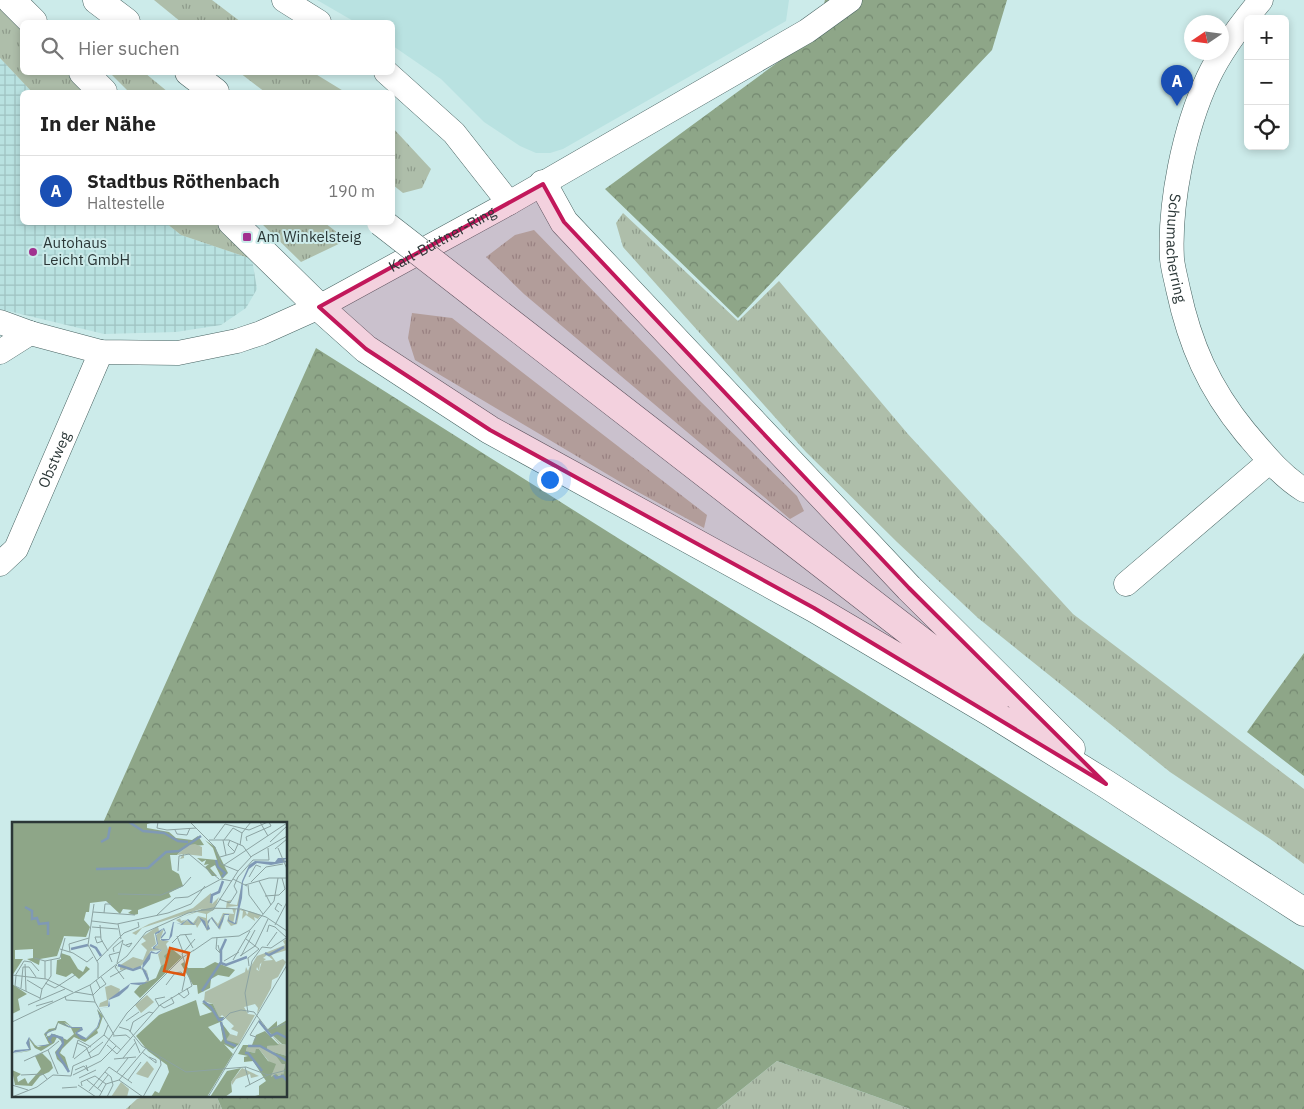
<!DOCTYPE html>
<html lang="de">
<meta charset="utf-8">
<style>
body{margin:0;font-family:"IBM Plex Sans",sans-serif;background:#f2f2f2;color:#222}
.controls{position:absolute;right:15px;top:15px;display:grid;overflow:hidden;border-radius:8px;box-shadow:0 2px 8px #0003}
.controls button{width:45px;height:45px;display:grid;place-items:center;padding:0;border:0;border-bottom:1px solid #e0e0e0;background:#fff;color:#222;font:25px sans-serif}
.compass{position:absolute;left:1184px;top:15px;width:45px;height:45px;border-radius:50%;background:#fff;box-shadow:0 2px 8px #0003;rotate:257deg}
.you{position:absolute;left:549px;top:479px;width:18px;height:18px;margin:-12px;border:4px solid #fff;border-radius:50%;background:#1a73e8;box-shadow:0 0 0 8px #1a73e833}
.badge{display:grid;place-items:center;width:32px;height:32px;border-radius:50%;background:#d93025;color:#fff;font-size:16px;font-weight:700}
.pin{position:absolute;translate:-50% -41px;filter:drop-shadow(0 1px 2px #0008)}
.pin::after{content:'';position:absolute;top:26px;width:18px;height:15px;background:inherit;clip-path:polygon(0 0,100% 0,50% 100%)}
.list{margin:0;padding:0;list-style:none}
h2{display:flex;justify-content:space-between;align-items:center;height:65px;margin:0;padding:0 20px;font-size:21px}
h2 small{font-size:16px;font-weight:400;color:#767676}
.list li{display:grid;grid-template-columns:32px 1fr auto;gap:15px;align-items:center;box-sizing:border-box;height:70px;padding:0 20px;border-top:1px solid #e0e0e0}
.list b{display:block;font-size:19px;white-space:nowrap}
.list p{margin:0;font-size:16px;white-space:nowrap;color:#767676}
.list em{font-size:16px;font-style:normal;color:#767676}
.icon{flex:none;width:28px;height:28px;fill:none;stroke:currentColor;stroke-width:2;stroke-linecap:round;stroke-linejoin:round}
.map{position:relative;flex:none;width:1304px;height:1109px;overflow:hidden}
.search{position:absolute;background:#fff;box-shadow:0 2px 8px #0003;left:20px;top:20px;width:375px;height:55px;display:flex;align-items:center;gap:12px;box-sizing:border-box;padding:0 18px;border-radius:8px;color:#767676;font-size:19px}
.panel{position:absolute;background:#fff;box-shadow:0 2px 8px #0003;left:20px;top:90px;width:375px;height:135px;border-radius:8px}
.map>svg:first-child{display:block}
.built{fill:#b9e2e1}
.industrial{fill:url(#industrial-grid)}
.grass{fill:url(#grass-tufts)}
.forest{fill:url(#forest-crowns)}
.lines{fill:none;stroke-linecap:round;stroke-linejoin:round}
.street-casing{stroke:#486362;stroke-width:25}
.secondary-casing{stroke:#486362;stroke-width:29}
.street{stroke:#fff;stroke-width:24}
.secondary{stroke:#fff;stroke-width:28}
.secondary-bridge-casing{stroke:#486362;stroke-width:29;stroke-linecap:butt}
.secondary-bridge{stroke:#fff;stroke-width:28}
.marked{fill:#c2185b;fill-opacity:0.2;stroke:#c2185b;stroke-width:4;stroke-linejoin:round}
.poi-dot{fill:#a1318f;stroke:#ccebea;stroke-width:2}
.labels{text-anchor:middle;stroke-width:4;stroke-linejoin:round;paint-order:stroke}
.poi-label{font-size:15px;fill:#2b3737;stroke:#ccebea;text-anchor:start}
.street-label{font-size:15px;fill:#2b3737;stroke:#ccebea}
.inset-river{fill:none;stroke:#7f99b5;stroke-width:2.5}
.inset-road{fill:none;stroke:#8ca3a2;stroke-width:1}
.view{fill:#df570e;fill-opacity:0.15;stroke:#df570e;stroke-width:2.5}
.inset-edge{fill:none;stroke:#2b3737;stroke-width:2.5}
</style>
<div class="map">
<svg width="1304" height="1109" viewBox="0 0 1304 1109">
<defs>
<pattern id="industrial-grid" width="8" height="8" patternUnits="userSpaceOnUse" patternTransform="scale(1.25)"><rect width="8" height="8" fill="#b9e2e1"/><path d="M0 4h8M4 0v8" fill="none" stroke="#9fc2c2"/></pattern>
<pattern id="grass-tufts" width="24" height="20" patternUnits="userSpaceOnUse" patternTransform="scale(1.25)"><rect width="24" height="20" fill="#aebeaa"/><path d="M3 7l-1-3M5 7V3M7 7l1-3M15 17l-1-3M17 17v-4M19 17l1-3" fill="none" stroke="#8e9b8b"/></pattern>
<pattern id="forest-crowns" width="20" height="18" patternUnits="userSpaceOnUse" patternTransform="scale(1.25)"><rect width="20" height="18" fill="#8ea688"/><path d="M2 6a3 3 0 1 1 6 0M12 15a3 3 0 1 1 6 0" fill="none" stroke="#748870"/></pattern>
</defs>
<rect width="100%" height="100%" fill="#ccebea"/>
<path class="built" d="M317,0h472l-3,21 -223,128 -13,4h-14l-16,-7 -36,-24 -43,-43 -48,-33 -1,-24h-37z"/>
<path class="industrial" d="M0,58l32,34h-10v130l144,1 15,12 71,24 5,30 -11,19 -25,17 -45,7 -72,2 -104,-25z"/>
<path class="grass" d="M0,0l22,22v50l50,1 20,19h-60l-32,-34z
M154,0h58l29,22h-60z
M110,73h35l23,19h-39z
M240,73h74l31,19h-80z
M392,127l39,42 -9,19 -19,5 -10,-8z
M623,213l115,108 41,-40 128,152 166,181 231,175v75l-31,-23 -103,-69 -192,-154 -81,-76 -91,-90 -183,-205 -7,-24z
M166,223h52l34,36 -71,-24z
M261,223h64l22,17 -46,22z
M534,230l164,169 99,97 7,15 -14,8 -266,-225 -38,-37 29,-22z
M412,313l40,5 255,197 -3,13 -77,-42 -212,-126 -7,-22z
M777,1061l133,48h-193z
M151,1095h65l6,14h-96l11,-10z"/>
<path class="forest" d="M825,0h182l-15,50 -254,268 -133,-129 210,-154z
M316,348l988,622v139h-394l-133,-48 -60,48h-495l-6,-14h70v-272h-183z
M1304,653v123l-57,-44z"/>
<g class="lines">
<g class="street-casing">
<g id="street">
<path d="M284,0l35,22"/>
<path id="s1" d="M1261,0c-20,24 -40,50 -53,78 -24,51 -39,126 -36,181 1,10 4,20 6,30 12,56 31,99 67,143 18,21 35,43 59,58"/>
<path d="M386,72l68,61 55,70"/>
<path id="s2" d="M0,322l30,11 71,19 77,1 59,-12 24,-8 58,-26 190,-104 298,-172 43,-31"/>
<path d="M0,352l30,-19"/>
<path id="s3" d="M0,564l16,-15 85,-197"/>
<path d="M1126,584l143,-122"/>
</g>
</g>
<g class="secondary-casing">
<path id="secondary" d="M11,0l22,22
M97,0l29,22
M83,72l20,20
M189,72l26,20
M543,184l21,38 345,366 162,161
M232,222l87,85 47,42 124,81 324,178 176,104 116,72 198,128
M480,299l516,400"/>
</g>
<use href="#street" class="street"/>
<use href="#secondary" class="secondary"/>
<g class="secondary-bridge-casing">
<path id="secondary-bridge" d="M381,222l99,77"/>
</g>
<use href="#secondary-bridge" class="secondary-bridge"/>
</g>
<path class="marked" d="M543,184l21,38 345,366 197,196 -292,-176 -324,-178 -124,-81 -47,-42z"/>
<g class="poi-dot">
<rect x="242" y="232" width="10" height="10" rx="2.5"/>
<circle cx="33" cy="252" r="5"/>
</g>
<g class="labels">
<g class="poi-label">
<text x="257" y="242">Am Winkelsteig</text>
<text x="43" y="248">Autohaus<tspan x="43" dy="17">Leicht GmbH</tspan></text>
</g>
<g class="street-label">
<text dy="5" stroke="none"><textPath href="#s2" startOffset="472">Karl-Büttner-Ring</textPath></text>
<text dy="5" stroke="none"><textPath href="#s1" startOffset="270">Schumacherring</textPath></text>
<text dy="5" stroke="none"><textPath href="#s3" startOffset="119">Obstweg</textPath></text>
</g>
</g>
<g transform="translate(12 822)">
<rect width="275" height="275" fill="#ccebea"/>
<path d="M230,62l-1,11 -3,11 -12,1 10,2 -3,15 4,-3v-12l8,1 2,5 2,-4 12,4 -3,4 -4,-2 1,4 -9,-6 -4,4 1,-8 -3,-1 -3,14 -6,2 -4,-5 2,-6h-4l-5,15 -9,-12 -3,6 2,5 -3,2 -5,-11 -5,8 -1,-3h-14l4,-5 5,3 -3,-4 -3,1 -3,4 -6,-4 28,-12 -62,20 -6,7 -4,-2 17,-9 44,-16 18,-15 1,11 7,-7 -3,8 4,-5 -6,8h12l1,-7 5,-1 -3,4 8,1zM220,86l2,6 -11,-1 -5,11 -6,-7 -5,4v-7l8,-5zM185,90l9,2v4l-8,-2 -5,7 -5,-4 -7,2 -1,-3zM146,104l1,5 -5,3 2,10 -5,4 10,2 -11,1 -1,7 -8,8 1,3 3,1 2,5v-3l-4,-4 4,3 2,10 -6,3 5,-5 -3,-8 -7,-3 -18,2v-4l-6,3 19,-12 10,3 4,-10 -6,-6 5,-3 -4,-4zM152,107l-4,11 9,1 -3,3 3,8 -2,1v9l-6,4 -3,-12 4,-4 -9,-2 5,-3 -2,-10zM275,117v11l-16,5 5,7 7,-3 3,3 -8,15 -6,3 -1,8 -14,26 1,-6 -3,-4 -11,3 4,7 7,1 -16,29h-9l-5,-4 5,-6 7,2 1,-4 -7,-3 3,-3 -12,-11 -3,3 -6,-14 -9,-3 1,-9 40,-20 1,-5 2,4 2,-5 9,5 3,-10 11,-1 -8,-7 20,-8 -2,-4zM99,163l9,4 -1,4 -11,7v6l-9,1 1,-4 7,-3 -2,-13zM255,208l14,14 6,1v11l-20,-6v-4l12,-2zM235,225h13l14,6 11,11 -2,11 -12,2 3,-9 -15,-19 -4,4 -9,-2zM230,246l17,8 -8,2 -1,-4 -14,5 -4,6 -1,-3z" fill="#aebeaa" fill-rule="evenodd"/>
<path d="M0,0h142l-7,2v4l22,4 7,6 16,2 6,-4 6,9 -19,2 -8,8h-7l2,15 7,4 4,12 -14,7 2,4 -33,13v4l-4,1 -6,-2 4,-3 -9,-1 -3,5 -14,-13 -16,2 -1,9h-3l-2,8 6,7 -4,10 -22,-1 -7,20 -17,3 -1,6 -12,-6 6,-1v-9l-18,1v9h8l-11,17zM193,18l10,7 13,26 -6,6 -7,-14 -5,3 7,8h-5l-7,-9 4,-3 -5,1 2,-5 -4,2 -5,-4 20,2 -4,-12zM160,127l10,8 -42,41 -6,-6 6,-7 16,-7 5,-12 6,-4 -3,-6zM49,131l9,3 8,13 5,3 3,-6 4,3 -11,10 -7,-6 -6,4 -10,-3 1,-14 4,-1zM172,140l4,6h16l11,-6 20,8 -6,7 -11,-2 -7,4 -1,9 -12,6 -1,-9h-4l-12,-21zM0,162l15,10 -9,5 2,11 -8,4zM184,178l4,16 12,-4 -10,-9 11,1 6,13h5l-3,5 9,12 -4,6 13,4 -6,5 -9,-5 9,10 -26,43h-56l4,-6 4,2 10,-21 -2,-7 -19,-14 -12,-15 23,-21zM208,200l3,17 -2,3 -13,-15zM85,187l6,7 -4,12 -9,8 7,-6 1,3 -13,9 -11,-5 -12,12 -2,4 5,4 4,13 -12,-11 -2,-7 8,-9 -6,-6 -3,6 -13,8 -6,-3 -6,-9 2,11 -19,4 17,-3v-13l7,8 -2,-2 4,3 11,-3 -5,-10 5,-5 6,-1 3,-7h7l8,7 -9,-6 6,6 -12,-5 -2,7 -8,2 -2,5 8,-3 13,6 7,-6 -3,-6 7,-1 4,2 -7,4 11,6 12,-12 2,-8zM275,198v25l-5,-1 -15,-14 10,-9v5zM253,209l14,14 -12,1v4l20,6v41h-36l8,-2v-9l7,-5 -13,-20 -9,1v-5l4,-1 -10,-2 5,-9h9l4,-10zM235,225h13l14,6 8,11h3l-2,11 -1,-2 -2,4 -4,-3 -5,3 5,-13 -8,-3 -9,-12h-3l-1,4 -9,-2zM30,231l9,9 2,6 -4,4 -9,4 -8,10 -17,-1 -3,-15 9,4 -4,3 1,5 7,-4 3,6 13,-15 -6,-13zM229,246l-10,14 1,10 -7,5h-15l17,-26z" fill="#8ea688" fill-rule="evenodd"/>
<path d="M183,22l7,3v9l-18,-2v4l-4,1 3,-5 -6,1 11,-10zM253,131l2,2 -4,3 3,1 -6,5 -1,7 -2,-4 -1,4 -4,-1 -1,-4 6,-10zM135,173l7,7 -13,11 -6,-8zM135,239l7,8 -6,9 -12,-4zM109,260l8,7 -2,8h-16z" fill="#aebeaa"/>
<path d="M266,36h9l-3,2 3,2 -16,3 -14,-2 -8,6 -6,13 -1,16 -6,26h-2l-6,-3 1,-6h-5l-1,6 -4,8 -8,-11 -3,6 2,5 -3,1 -8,-13 -5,8 -3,-1 -4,-4 -5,5 -8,-3 -2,14 -3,4 -6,1 -2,-1v-3l4,-5 -2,-3 -4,4 -3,1 2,10 -4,4 8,2 -5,4 -6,-1 -1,6 -7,9 3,3 3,8 -1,3 -4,2 -5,1 -9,-1 -2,4 -9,8 -10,4 1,6 -1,1 -12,2 4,9 -3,9 -12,12h-5l-6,-6 6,-5h-10l-13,-6 -2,7 -10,5 6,8 -1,2 -6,2h-9l-7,-8 1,12 -18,3 3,-3 14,-1 -3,-6 3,-6 7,9 15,-2 -6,-11 10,-4 3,-7 14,5h10l1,3 -6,3 9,5 11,-11 3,-9 -3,-9 11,-2 1,-8 22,-16 17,-1 -6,-13 1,-6 8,-12 5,2 5,-3 -8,-1v-2l4,-3 -2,-11 9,-5 2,5 -5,6h8l4,-17 8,2 7,-5 6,5 5,-7 6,4 2,8 1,-8 4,-4 6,10 6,-13h5v6l6,3 7,-42 7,-16 6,-4 20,1z" fill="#7f99b5"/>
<path class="inset-river" d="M117,0l14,9 21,2 14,8 10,1M89,20l7,-4 2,-11M204,38l2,7 7,6 -3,4M84,47l52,-1 18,-16 13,-1 22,-15M199,81l1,-8 7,-3 4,-11M13,85l7,4v8l5,-1 2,6 9,-1v12M78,123l6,3 5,8M59,127l17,-4M253,131l4,2 15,-8M209,141l5,2 21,-8M106,143l15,5 8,-3M190,169l19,-29v-12l5,-11M191,179l8,6 8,13 3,-1 -1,2M247,199l12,15 6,-3 10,5M209,200l5,20 10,4M37,219l3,-6 10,3 1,6 -6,9 12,19M236,224h12l27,15M233,231h3l14,18M262,253l2,3 7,-2 4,5"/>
<path class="inset-road" d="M146,0l-1,6 10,2 29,-2M178,0l25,25 6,17 17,7 -25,39h-12M248,0l8,14M163,8l2,4 10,1 3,-7M202,17l11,-15 24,6 19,-8M197,18h20l14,6 8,11M211,18l3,15M212,18l9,-12 9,5M218,18l-2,5 7,7M235,19l-1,-4 25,-11 -2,-4M258,20l17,-16M228,23l2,-12 9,-11M266,26l9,21M263,27l12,-10M208,35l14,-4 4,-9M212,43l63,-42M166,49l1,-15 10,-2 30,25M226,49l14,-15 35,-20M237,55l7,-12 5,2M221,57l14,7M247,59l12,24M239,60l15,-15 17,-3M233,63l24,-7h18M236,63l1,10 14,19M106,72l43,1 22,-9 8,-9M253,74l14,-1 6,-6 -3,-11M207,77l11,4 7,-11 -3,-6 4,-9 15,-17h16l-1,-12M82,82l-6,41 10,18v15M81,90l42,3M267,90l-4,-3 3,-6 4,3M92,91l1,-9h6M144,94l19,-18 13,-1 33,-18 11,2M80,99l25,3 51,-11 23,-9 14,-18M106,102l3,15M88,103l1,14 7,12M263,103l12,-23M80,105l26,2M255,110l2,-7 6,2 12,11M173,112l8,14M165,114l6,16M89,115h-6l2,6 6,-2M205,115l-1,12 4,4 -2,-8M234,117l13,10 -11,9 1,8M160,121l8,-8 12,-1M111,122l6,3 3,-4 -6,2M255,124l10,-14M48,127l13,4 14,9 6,-5M181,129l19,-13 27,-2 11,-6 24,-29 4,-23M58,130l-1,-8 20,-6M102,130l-1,-4 10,-8 -6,23M228,134l15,-10 13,-27M229,134l14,-26M22,136l11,3v18M39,138v16M221,138l17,-29M33,139l15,-3 5,-20M85,139l27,-28 15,-6 -1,-5M212,139l15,-9M100,140l-3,-7 11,-3M13,142l1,27M105,143l-2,2 9,12M0,153l34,4 27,13M3,154l9,-15 7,1 8,9M4,154l-1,10 25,12M98,155l17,-9M15,158l15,9M33,161l10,5 20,-13M78,163l5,17 19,33M154,163l9,-12 6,-1 4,5 -3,14M9,166l2,-21h6l7,10M88,166l6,-4 -5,-7M63,170l18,3M166,171l6,5 5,-4 -2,-6M81,173l7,-7 -4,-8M53,174l1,4 29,2M28,177l2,-10 9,-13M16,183l37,-16M148,183l4,3 10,-5 -3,-6M24,184l17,-5M147,184l-4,-7 10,-2M236,191l-3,-20 7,-32 10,-14 9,1 15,-10M211,198l7,-7 11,-3 13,2 14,18 19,-7M114,199l13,-9M0,200l78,-37 37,-29 19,-24 42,-19 25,-5 28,1 25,8 21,14M107,205l10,3 13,16 44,26 60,-5 22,8 19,-5M118,210l3,-10 16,-10 4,1M92,213l17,15M101,214l13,-1 5,4M122,217l6,14M242,219l2,-4 -6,-2 10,-16M65,221l9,4 5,11M95,223l10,9 43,-49 32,-19 -10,-32 13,-15M130,230l14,11v-3l-7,-3M77,231l14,-11M61,236l5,-18 13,7M111,236l13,-16M62,237l30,-24 4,-10M102,237l22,-2M12,239l24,-11M233,245l5,18M63,248l9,-4 4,5 -2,-6M93,250l6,5 2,8 -6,12M105,250l11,-14M46,252l-10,-24 11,-9M9,253l22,-1 4,5M61,253l28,-14 15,-15M67,256l17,-8M75,258l15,12M107,258l24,17 18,-32 -1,-8M116,258l13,-18M0,263l16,5M66,263l18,12M70,264l-1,-4 14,-6 11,8M233,265l23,-12M50,266l15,-1M86,266l10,-13M77,269l20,-24 23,16M0,275l25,-10 16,-12 18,1 2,-10 26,-12 28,-41 55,-55 12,-8M87,275l7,-13 13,-4 27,-32M196,275l79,-132"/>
<path class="view" d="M158,126l19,5 -5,22 -20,-4z"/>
<rect width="275" height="275" class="inset-edge"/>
</g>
</svg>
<div class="controls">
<button>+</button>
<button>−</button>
<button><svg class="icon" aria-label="locate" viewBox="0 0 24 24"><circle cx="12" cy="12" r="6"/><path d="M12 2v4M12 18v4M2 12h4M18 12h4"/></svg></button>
</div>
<svg class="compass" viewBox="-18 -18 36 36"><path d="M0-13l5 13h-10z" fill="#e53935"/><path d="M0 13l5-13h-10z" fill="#767676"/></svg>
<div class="you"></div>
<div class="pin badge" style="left:1177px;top:106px;background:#1a4fb4">A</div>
<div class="search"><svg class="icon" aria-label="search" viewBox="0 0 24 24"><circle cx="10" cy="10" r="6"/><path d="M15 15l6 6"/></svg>Hier suchen</div>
<section class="panel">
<h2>In der Nähe<small></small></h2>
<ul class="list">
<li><span class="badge" style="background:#1a4fb4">A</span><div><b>Stadtbus Röthenbach</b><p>Haltestelle</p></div><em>190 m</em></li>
</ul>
</section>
</div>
